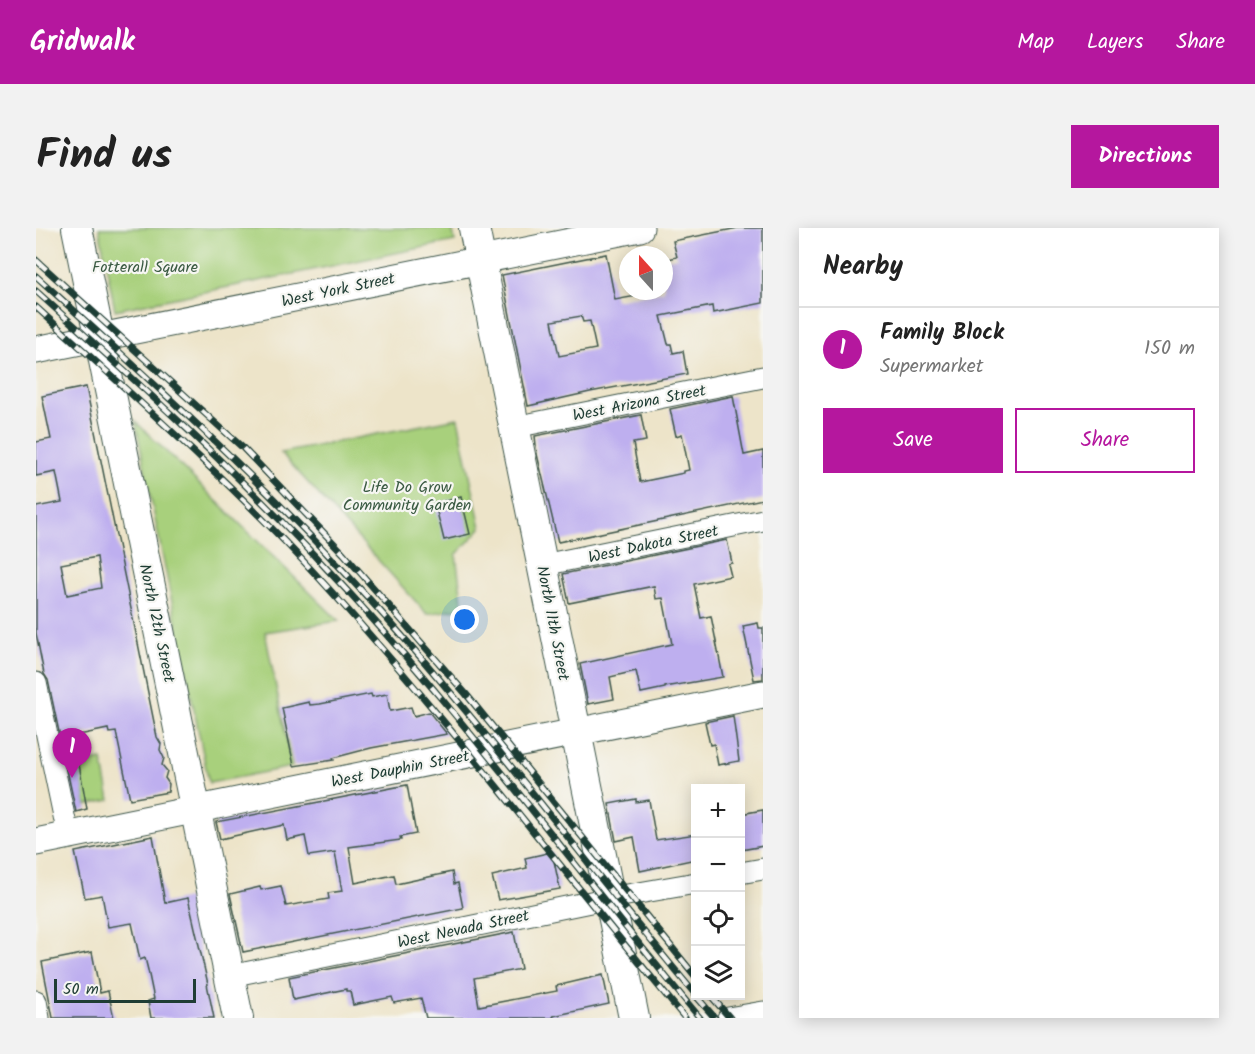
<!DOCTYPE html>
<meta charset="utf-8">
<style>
body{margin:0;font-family:Kalam,sans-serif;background:#f2f2f2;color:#222}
.controls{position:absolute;right:18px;bottom:18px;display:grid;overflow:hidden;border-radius:0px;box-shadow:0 3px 15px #0003}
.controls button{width:54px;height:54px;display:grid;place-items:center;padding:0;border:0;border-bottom:2px solid #e0e0e0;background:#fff;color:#222;font:30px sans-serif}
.compass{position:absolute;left:583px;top:18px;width:54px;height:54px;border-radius:50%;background:#fff;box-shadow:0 3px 15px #0003;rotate:339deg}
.scale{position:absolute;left:18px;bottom:15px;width:142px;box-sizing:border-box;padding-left:6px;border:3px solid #1f3d34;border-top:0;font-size:16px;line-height:21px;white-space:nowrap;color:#1f3d34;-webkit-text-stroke:4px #f6f6f2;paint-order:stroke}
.you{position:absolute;left:429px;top:392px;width:21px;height:21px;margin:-15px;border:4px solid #fff;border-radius:50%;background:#1a73e8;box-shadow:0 0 0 9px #1a73e833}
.badge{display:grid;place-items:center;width:39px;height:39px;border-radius:50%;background:#b5179e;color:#fff;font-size:20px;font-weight:700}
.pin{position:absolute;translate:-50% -50px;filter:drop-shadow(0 2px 3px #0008)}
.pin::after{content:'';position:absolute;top:32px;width:21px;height:18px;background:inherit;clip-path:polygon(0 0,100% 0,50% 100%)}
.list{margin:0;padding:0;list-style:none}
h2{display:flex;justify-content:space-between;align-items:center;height:78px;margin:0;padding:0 24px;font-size:26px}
h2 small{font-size:20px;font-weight:400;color:#767676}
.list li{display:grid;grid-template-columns:39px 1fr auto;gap:18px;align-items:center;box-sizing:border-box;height:84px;padding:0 24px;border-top:2px solid #e0e0e0}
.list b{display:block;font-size:22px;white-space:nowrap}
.list p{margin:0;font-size:20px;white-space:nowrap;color:#767676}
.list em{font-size:20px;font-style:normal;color:#767676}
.actions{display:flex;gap:12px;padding:18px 24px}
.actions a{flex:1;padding:14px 0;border:2px solid #b5179e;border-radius:0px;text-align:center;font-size:21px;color:#b5179e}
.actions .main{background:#b5179e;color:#fff}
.icon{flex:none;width:33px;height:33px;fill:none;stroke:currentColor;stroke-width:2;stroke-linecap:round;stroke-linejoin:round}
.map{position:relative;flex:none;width:727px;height:790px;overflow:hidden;border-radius:0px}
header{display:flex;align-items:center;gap:36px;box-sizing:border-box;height:84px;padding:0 30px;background:#b5179e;color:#fff}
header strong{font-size:28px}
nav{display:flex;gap:33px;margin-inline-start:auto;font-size:21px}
.intro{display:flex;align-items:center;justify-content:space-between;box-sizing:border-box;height:144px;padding:0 36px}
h1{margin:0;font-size:42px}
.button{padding:15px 27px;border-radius:0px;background:#b5179e;color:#fff;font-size:21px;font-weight:700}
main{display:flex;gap:36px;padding:0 36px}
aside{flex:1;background:#fff;border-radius:0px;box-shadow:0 3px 15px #0003}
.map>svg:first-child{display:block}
.green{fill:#a8d07b;stroke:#648658;stroke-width:1.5}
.building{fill:#beafef;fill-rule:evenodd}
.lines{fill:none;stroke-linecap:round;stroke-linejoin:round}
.minor-casing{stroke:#3e564a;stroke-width:23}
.tertiary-casing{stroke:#3e564a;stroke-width:29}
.secondary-casing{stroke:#3e564a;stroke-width:32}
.minor{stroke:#fff;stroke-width:21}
.tertiary{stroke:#fff;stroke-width:27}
.secondary{stroke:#fff;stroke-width:30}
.rail-casing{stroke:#1f3d34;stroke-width:7}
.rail{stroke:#f6f6f2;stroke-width:4.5;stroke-dasharray:14;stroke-linecap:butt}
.labels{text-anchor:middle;stroke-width:4.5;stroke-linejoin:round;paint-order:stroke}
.park-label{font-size:16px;fill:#3a5a42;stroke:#f6f6f2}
.street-label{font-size:16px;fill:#1f3d34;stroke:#f6f6f2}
</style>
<header>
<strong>Gridwalk</strong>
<nav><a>Map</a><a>Layers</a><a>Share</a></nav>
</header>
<div class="intro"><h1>Find us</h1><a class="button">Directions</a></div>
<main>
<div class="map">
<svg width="727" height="790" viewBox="0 0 727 790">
<rect width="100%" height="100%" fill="#f6f6f2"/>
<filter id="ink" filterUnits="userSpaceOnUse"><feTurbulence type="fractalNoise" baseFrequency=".0167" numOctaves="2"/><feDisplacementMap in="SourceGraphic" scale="12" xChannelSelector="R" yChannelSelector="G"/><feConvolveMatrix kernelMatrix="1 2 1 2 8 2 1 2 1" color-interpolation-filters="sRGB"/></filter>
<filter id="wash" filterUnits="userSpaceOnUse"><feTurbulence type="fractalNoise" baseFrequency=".008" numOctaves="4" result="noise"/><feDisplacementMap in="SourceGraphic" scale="24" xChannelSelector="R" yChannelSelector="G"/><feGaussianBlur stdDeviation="1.35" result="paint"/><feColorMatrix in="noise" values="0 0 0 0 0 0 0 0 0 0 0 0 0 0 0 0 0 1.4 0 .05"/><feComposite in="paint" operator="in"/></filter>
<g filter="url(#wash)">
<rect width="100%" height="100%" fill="#ede4c9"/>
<path class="green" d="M63,0h353l3,13 -340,69z
M422,190l23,110 -25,27 7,53 -36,6 -146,-161z
M99,193l204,200 -74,11 27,135 -83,16z
M66,532l8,40 -24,5 -8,-40z"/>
<g id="blocks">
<path class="building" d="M702,0h25v75l-50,10 -1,-7 -51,10 7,28h3l2,9 10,-2 4,23 -97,18 -62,14 -26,-131 104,-21 9,46 49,-9v-31l13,-3 -4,-16zM545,88l2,6 7,-1 6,28 -37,7 -7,-35z
M50,159l71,350 4,7 -1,6 4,8 -2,7 5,6 -2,7 4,6 -1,8 -38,7 -14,-67 -7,1 -1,-4 -34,7 13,73 -11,3 -28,-132 -4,-6 -8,-41v-126l26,-5 -6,-30 -20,4v-34l15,-3 -9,-43zM61,329l4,31 -34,7 -6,-31z
M697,168l11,59 19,-4v48l-205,43 -21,-88 -2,-18 106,-21 5,26 -13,2 7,39 15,-3 29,-6v-2l5,-1 -7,-36 -6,2 -6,-27z
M425,269l9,37 -26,6 -9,-36z
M691,312l5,23 -4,1 3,12 -37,8 7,34 10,-2 12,61 -58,10v1l-24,5 -5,-22 -26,6 4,22 -26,5 -8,-40 92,-20 -9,-46 -7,1 -2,-13 -85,17 -6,-29z
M722,395l1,5h4v51l-9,1 -11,-54z
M335,466l1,3 15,-3 3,17 21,-4 3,9 15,-4 18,22 -76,14 -38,10 1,2 -40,6 -12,-58 27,-6 1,3 10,-1z
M697,488l6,45 -21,4 -4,-21 -4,1 -5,-23z
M371,557l9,49 -16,3 1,3 -52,7 6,36 39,-8 2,9 56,-12 2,12 4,-1 5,25 -220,44 -13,-58 30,-7 1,3 20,-4 5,20 43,-7 -1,-6 14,-2 -7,-39 -26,4 -4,-20 -18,4 -3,-15 -64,14 -4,-17z
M600,571v3l13,-2 7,40 40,-6v25l-56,12 -6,-34 -18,4 -7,-37z
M727,582v36l-22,4v-36z
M117,608l12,67 23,-5 20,86h-1l7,34h-63l-3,-17 6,-2 -6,-29 -3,-12 -5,2 -8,-37 -24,4 -6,-32 -17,3 -10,-46z
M516,624l8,37 -62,11 -6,-24 35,-8 -2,-10z
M478,704l7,37 -47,9 5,28 78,-15 -1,-5 47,-11 6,29 -56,12 1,2h-128l-5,-20 -27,5 -2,-6 -39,8 -3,-14h-4v-2l-53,11 -4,-23z
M56,724l8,41 8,-2 6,27h-61l-11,-56z"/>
</g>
</g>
<g filter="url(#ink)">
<use href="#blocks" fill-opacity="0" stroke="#3e564a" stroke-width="1.5"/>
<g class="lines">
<g class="minor-casing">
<path id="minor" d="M479,199l248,-50
M507,337l220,-45
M0,455l32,152
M704,645l23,-4
M194,748l380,-78 86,-15
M0,773l3,17
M692,790l35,-6"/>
</g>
<g class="tertiary-casing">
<path id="tertiary" d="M0,122l604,-122
M0,614l727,-148"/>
</g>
<g class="secondary-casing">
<path id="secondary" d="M41,0l161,790
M438,0l160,790"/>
</g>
<use href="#minor" class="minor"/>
<use href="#tertiary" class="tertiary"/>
<use href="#secondary" class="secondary"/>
<g class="rail-casing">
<path id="rail" d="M0,32l207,188 101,106 122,140 230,283
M0,48c102,93 204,185 298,285 130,137 241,290 362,434
M0,63c99,89 199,179 290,277 134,142 249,301 374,450
M0,79c96,88 195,175 283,271 129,141 244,294 366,440
M660,768l19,22
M675,768l19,22"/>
</g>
<use href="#rail" class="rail"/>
</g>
</g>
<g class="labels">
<g class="park-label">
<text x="109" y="44">Fotterall Square</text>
<text x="371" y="264">Life Do Grow<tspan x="371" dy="18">Community Garden</tspan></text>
</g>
<g class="street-label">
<text transform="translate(302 61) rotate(-12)" y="6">West York Street</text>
<text transform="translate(603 174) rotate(-11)" y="6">West Arizona Street</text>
<text transform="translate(617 315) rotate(-12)" y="6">West Dakota Street</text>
<text transform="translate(122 395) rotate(78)" y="6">North 12th Street</text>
<text transform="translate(518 395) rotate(79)" y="6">North 11th Street</text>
<text transform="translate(364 540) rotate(-11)" y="6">West Dauphin Street</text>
<text transform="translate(427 700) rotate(-12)" y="6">West Nevada Street</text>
</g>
</g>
</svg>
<div class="controls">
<button>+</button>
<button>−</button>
<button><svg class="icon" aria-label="locate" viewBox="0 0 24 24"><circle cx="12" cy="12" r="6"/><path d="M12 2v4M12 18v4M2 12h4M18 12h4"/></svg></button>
<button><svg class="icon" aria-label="layers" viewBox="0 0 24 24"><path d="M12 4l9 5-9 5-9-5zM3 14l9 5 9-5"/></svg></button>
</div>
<svg class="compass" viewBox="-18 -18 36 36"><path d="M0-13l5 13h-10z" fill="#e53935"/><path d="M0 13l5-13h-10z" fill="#767676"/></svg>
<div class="scale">50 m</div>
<div class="you"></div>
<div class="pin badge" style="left:36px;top:550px">1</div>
</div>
<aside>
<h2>Nearby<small></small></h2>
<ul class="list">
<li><span class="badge">1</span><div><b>Family Block</b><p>Supermarket</p></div><em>150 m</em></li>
</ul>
<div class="actions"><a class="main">Save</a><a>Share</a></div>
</aside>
</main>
